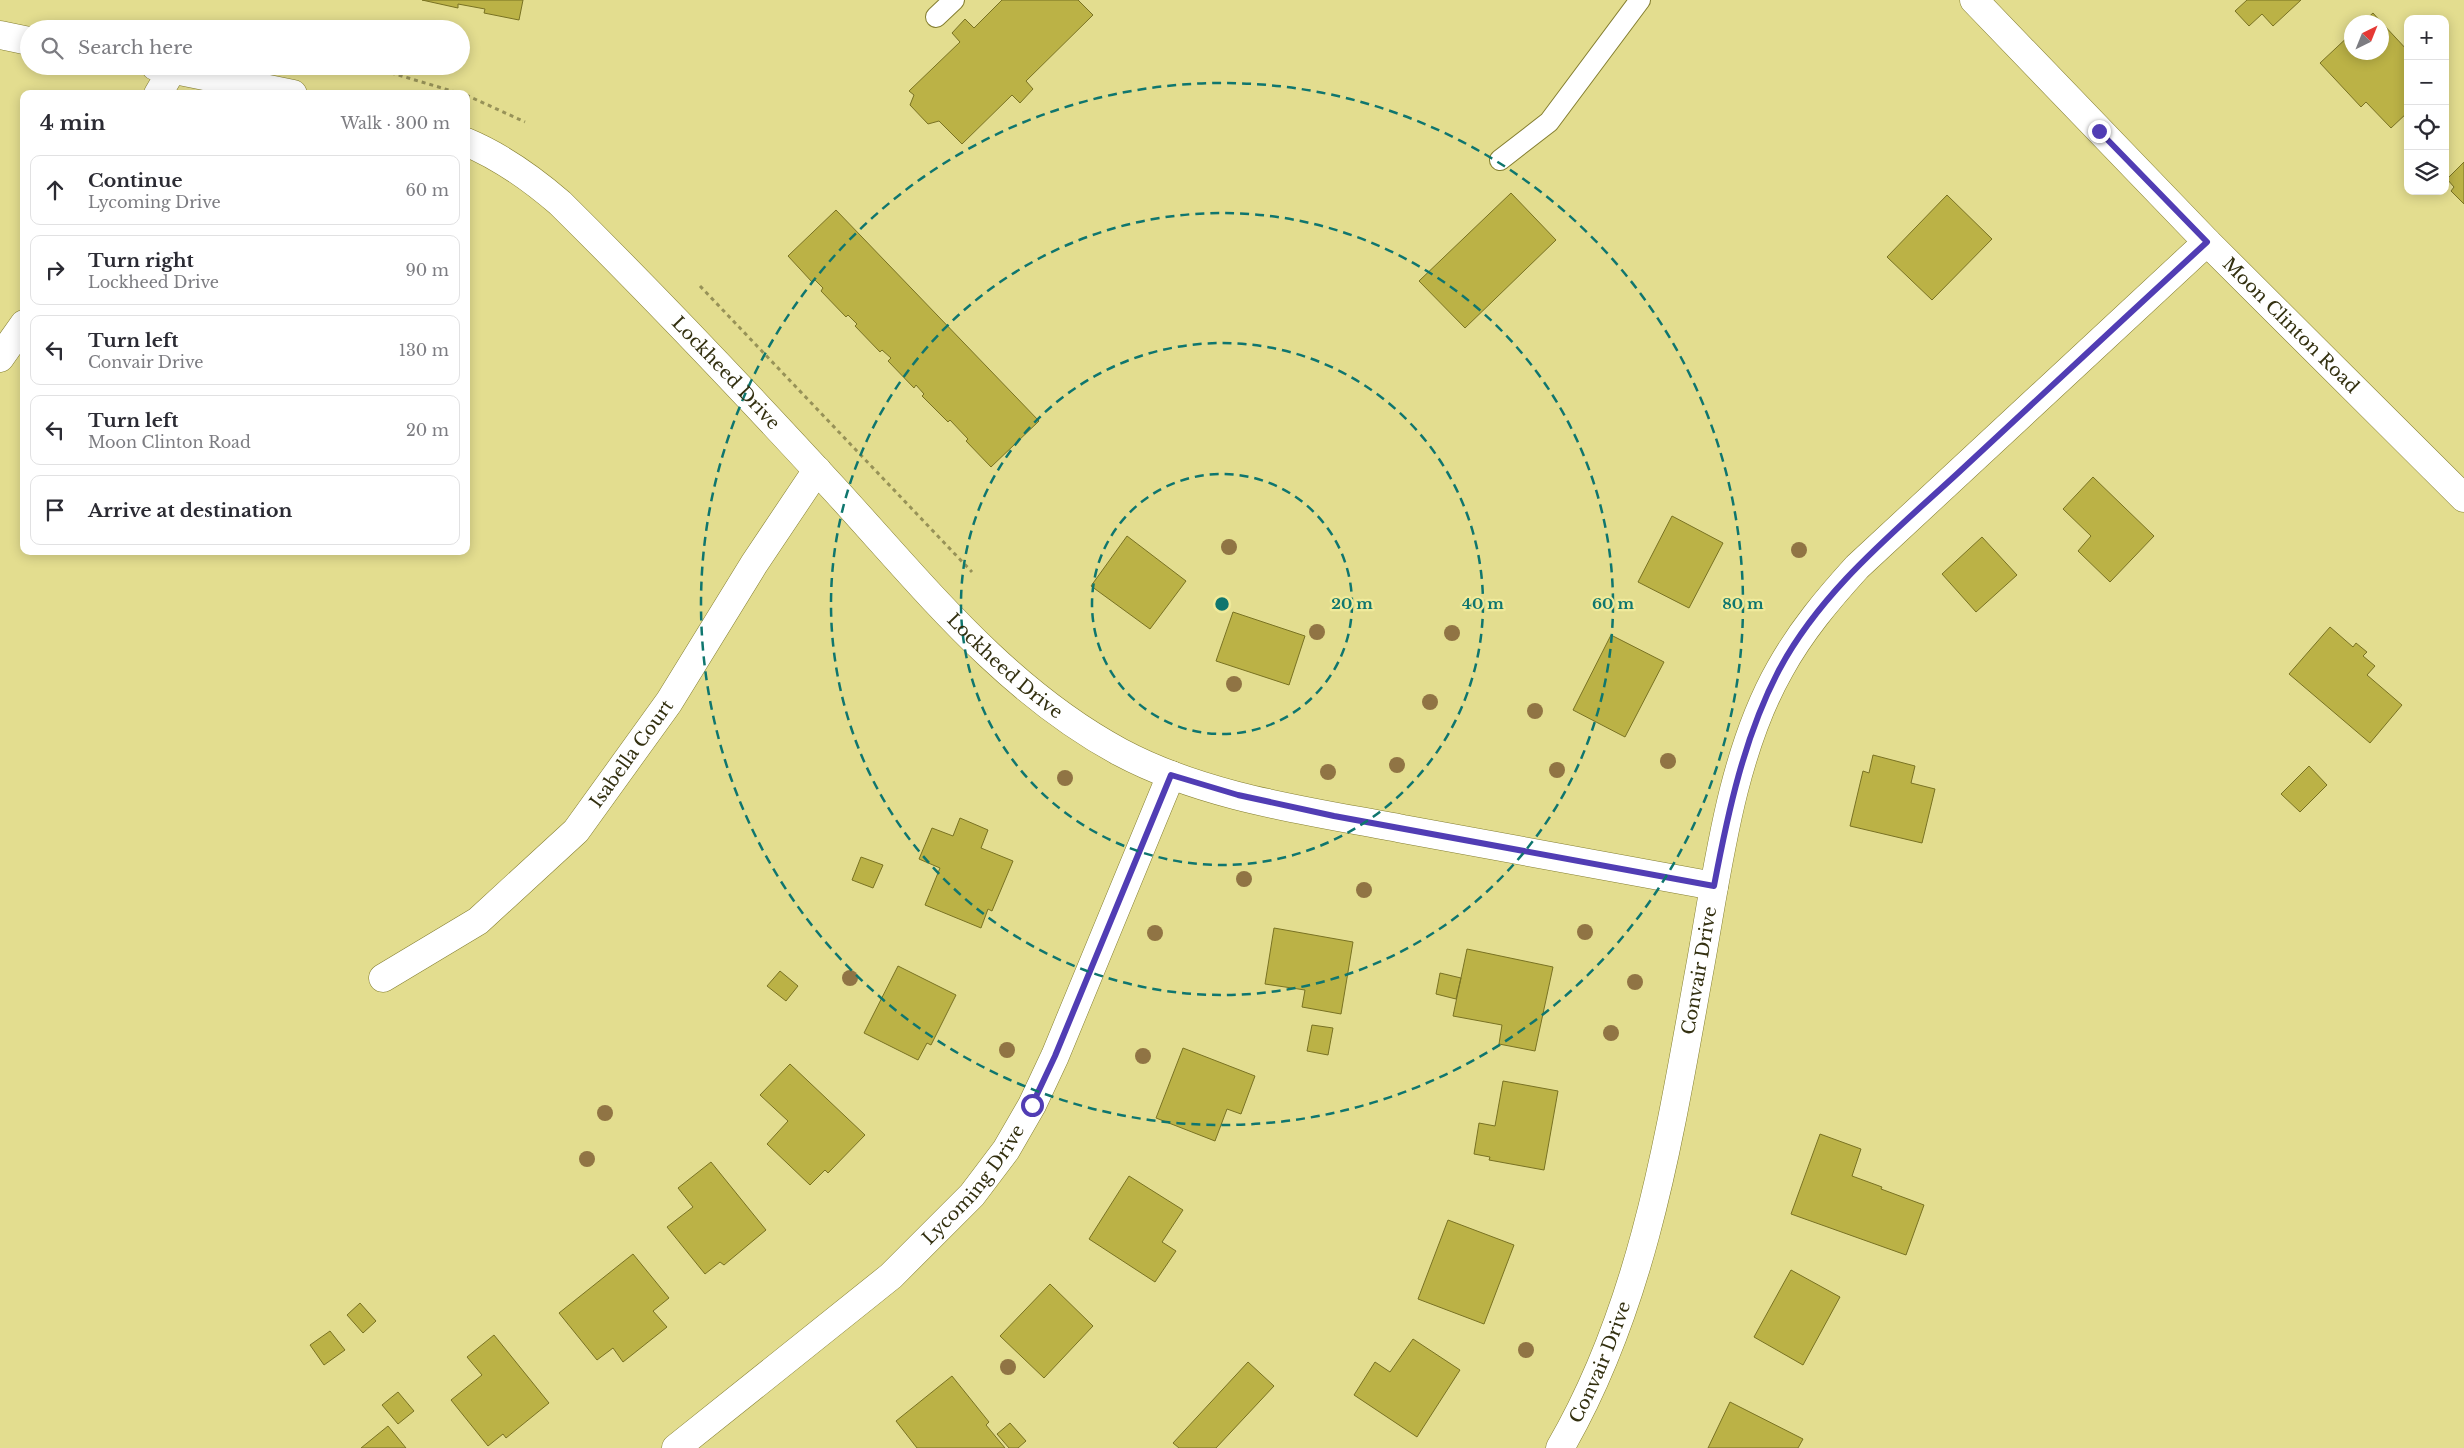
<!DOCTYPE html>
<meta charset="utf-8">
<style>
body{margin:0;font-family:"Libre Baskerville",serif;background:#f7f7f7;color:#2b2b33}
.controls{position:absolute;right:15px;top:15px;display:grid;overflow:hidden;border-radius:10px;box-shadow:0 2px 12px #0003}
.controls button{width:45px;height:45px;display:grid;place-items:center;padding:0;border:0;border-bottom:1px solid #e1e1e2;background:#fff;color:#2b2b33;font:25px sans-serif}
.compass{position:absolute;left:2344px;top:15px;width:45px;height:45px;border-radius:50%;background:#fff;box-shadow:0 2px 12px #0003;rotate:43deg}
.stop{position:absolute;width:15px;height:15px;margin:-11px;border:4px solid #513db4;border-radius:50%;background:#fff}
.stop.end{background:#513db4;border-color:#fff;box-shadow:0 1px 5px #0008}
.list{margin:0;padding:0;list-style:none}
h2{display:flex;justify-content:space-between;align-items:center;height:65px;margin:0;padding:0 20px;font-size:21px}
h2 small{font-size:16px;font-weight:400;color:#7c7c81}
.list li{display:grid;grid-template-columns:32px 1fr auto;gap:15px;align-items:center;box-sizing:border-box;height:70px;margin:0 10px 10px;padding:0 10px;border:1px solid #e1e1e2;border-radius:10px}
.list b{display:block;font-size:19px;white-space:nowrap}
.list p{margin:0;font-size:16px;white-space:nowrap;color:#7c7c81}
.list em{font-size:16px;font-style:normal;color:#7c7c81}
.icon{flex:none;width:28px;height:28px;fill:none;stroke:currentColor;stroke-width:2;stroke-linecap:round;stroke-linejoin:round}
.map{position:relative;flex:none;width:2464px;height:1448px;overflow:hidden}
.search{position:absolute;background:#fff;box-shadow:0 2px 12px #0003;left:20px;top:20px;width:450px;height:55px;display:flex;align-items:center;gap:12px;box-sizing:border-box;padding:0 18px;border-radius:28px;color:#7c7c81;font-size:19px}
.panel{position:absolute;background:#fff;box-shadow:0 2px 12px #0003;left:20px;top:90px;width:450px;height:465px;border-radius:10px}
.map>svg:first-child{display:block}
.building{fill:#bbb246;stroke:#797223}
.lines{fill:none;stroke-linecap:round;stroke-linejoin:round}
.service-casing{stroke:#847e30;stroke-width:22}
.minor-casing{stroke:#847e30;stroke-width:29}
.tertiary-casing{stroke:#847e30;stroke-width:29}
.path{stroke:#979258;stroke-width:3;stroke-dasharray:4 4;stroke-linecap:butt}
.service{stroke:#fff;stroke-width:20}
.minor{stroke:#fff;stroke-width:28}
.tertiary{stroke:#fff;stroke-width:28}
.tree{fill:#907444}
.route{stroke:#513db4;stroke-width:6}
.ring{fill:none;stroke:#0f766e;stroke-width:2.5;stroke-dasharray:9 6}
.labels{text-anchor:middle;stroke-width:4.5;stroke-linejoin:round;paint-order:stroke}
.street-label{font-size:18px;fill:#333010;stroke:#f0ea9b}
.centre{fill:#0f766e;stroke:#f0ea9b;stroke-width:2.5}
.ring-label{font-size:15px;text-anchor:middle;font-weight:bold;fill:#0f766e;stroke:#f0ea9b;stroke-width:4.5;stroke-linejoin:round;paint-order:stroke}
</style>
<div class="map">
<svg width="2464" height="1448" viewBox="0 0 2464 1448">
<rect width="100%" height="100%" fill="#e3dd8f"/>
<path class="building" d="M422,0h101l-4,20 -35,-7 1,-4 -27,-5v4z
M1002,0h76l15,15 -67,66 7,8 -13,14 -8,-8 -50,49 -23,-23 -11,3 -18,-19 4,-10 -5,-4 51,-49 -8,-9 13,-14 9,9z
M2247,0h54l-28,26 -11,-12 -13,12 -14,-15z
M2373,13l8,9h-18z
M2382,23l26,28v61l-17,16 -25,-26 -5,5 -41,-44 32,-30v19h30z
M2464,162v42l-13,-13 3,-4 -7,-8z
M1511,193l45,47 -91,88 -46,-47z
M1947,195l45,44 -60,61 -45,-43z
M836,210l203,211 -48,46 -25,-26 2,-2 -18,-19 -2,2 -26,-26 2,-2 -8,-9 -2,3 -26,-27 3,-3 -9,-8 -2,2 -25,-26 2,-2 -9,-9 -2,2 -25,-26 2,-3 -8,-8 -3,2 -24,-26z
M2093,477l61,59 -44,46 -32,-31 13,-15 -28,-27z
M1672,516l51,27 -34,65 -51,-26z
M1127,536l59,45 -36,48 -59,-43z
M1982,537l35,38 -41,37 -34,-38z
M1233,612l72,24 -16,49 -73,-24z
M2330,627l23,20 3,-4 11,9 -4,4 12,10 -8,9 35,30 -32,38 -81,-69z
M1611,635l53,27 -39,75 -52,-27z
M1873,755l42,11 -4,17 24,6 -13,54 -72,-17 13,-55 6,2z
M2309,766l18,19 -27,27 -19,-18z
M960,818l28,12 -7,18 32,13 -21,50 -4,-2 -7,19 -56,-23 15,-37 -21,-9 13,-31 21,8z
M861,857l22,8 -10,23 -21,-8z
M1274,928l79,14 -12,72 -39,-7 3,-17 -40,-6z
M1467,949l86,18 -18,84 -36,-7 3,-19 -49,-9z
M898,966l58,29 -25,50 -4,-2 -9,17 -54,-27z
M780,971l18,15 -12,15 -19,-15z
M1440,973l21,5 -5,21 -20,-5z
M1312,1025l21,3 -5,27 -21,-4z
M1183,1048l72,28 -14,38 -14,-5 -12,32 -59,-23z
M790,1064l75,71 -37,38 -3,-3 -15,15 -43,-41 21,-23 -28,-26z
M1503,1081l55,10 -14,79 -55,-10 1,-3 -16,-3 5,-31 16,3z
M1820,1134l41,15 -9,27 30,11 -1,2 43,16 -18,50 -115,-41z
M711,1162l55,68 -42,35 -4,-3 -15,12 -38,-47 26,-20 -15,-19z
M1129,1176l54,34 -21,32 14,9 -21,31 -66,-43z
M1448,1220l66,25 -30,79 -66,-25z
M633,1254l36,44 -16,13 14,16 -44,35 -10,-14 -16,12 -38,-47z
M1791,1270l49,27 -37,68 -49,-28z
M1050,1284l43,42 -49,52 -44,-42z
M360,1303l16,18 -13,12 -16,-18z
M330,1331l15,19 -21,15 -14,-20z
M494,1335l55,68 -43,35 -3,-4 -15,12 -37,-46 31,-25 -15,-18z
M1413,1339l47,31 -43,67 -63,-42 21,-33 15,10z
M1248,1362l26,24 -58,62h-37l-6,-5z
M952,1376l37,46 -3,3 19,23h-88l-21,-27z
M398,1392l16,19 -16,13 -16,-19z
M1730,1402l73,37 -5,9h-90z
M1010,1423l16,18 -8,7h-9l-12,-14z
M388,1426l18,22h-45z"/>
<g class="lines">
<g class="service-casing">
<path id="service" d="M936,17l18,-17
M1500,160l49,-38 91,-122"/>
</g>
<g class="minor-casing">
<g id="minor">
<path d="M0,35l29,6"/>
<path d="M155,66l138,28"/>
<path d="M158,94l14,-24"/>
<path id="s1" d="M466,142c36,15 65,36 94,61 95,94 187,191 277,289 87,95 168,198 283,260 86,46 189,59 283,77 104,19 208,38 311,57"/>
<path d="M0,358l24,-34"/>
<path id="s2" d="M383,978l95,-57 98,-90 93,-129 85,-138 63,-94"/>
<path id="s3" d="M676,1448l215,-172 81,-81 34,-45 26,-45 23,-49 116,-281"/>
<path id="s4" d="M1560,1448c83,-143 109,-309 138,-470 19,-101 31,-219 82,-309 21,-38 48,-70 77,-102l350,-325"/>
</g>
</g>
<g class="tertiary-casing">
<g id="tertiary">
<path id="s5" d="M1974,0l233,242 257,256"/>
</g>
</g>
<path class="path" d="M368,66l94,28
M466,95l59,27
M700,286l272,286"/>
<use href="#service" class="service"/>
<use href="#minor" class="minor"/>
<use href="#tertiary" class="tertiary"/>
</g>
<g class="tree">
<circle cx="1229" cy="547" r="8"/>
<circle cx="1799" cy="550" r="8"/>
<circle cx="1317" cy="632" r="8"/>
<circle cx="1452" cy="633" r="8"/>
<circle cx="1234" cy="684" r="8"/>
<circle cx="1430" cy="702" r="8"/>
<circle cx="1535" cy="711" r="8"/>
<circle cx="1668" cy="761" r="8"/>
<circle cx="1397" cy="765" r="8"/>
<circle cx="1557" cy="770" r="8"/>
<circle cx="1328" cy="772" r="8"/>
<circle cx="1065" cy="778" r="8"/>
<circle cx="1244" cy="879" r="8"/>
<circle cx="1364" cy="890" r="8"/>
<circle cx="1585" cy="932" r="8"/>
<circle cx="1155" cy="933" r="8"/>
<circle cx="850" cy="978" r="8"/>
<circle cx="1635" cy="982" r="8"/>
<circle cx="1611" cy="1033" r="8"/>
<circle cx="1007" cy="1050" r="8"/>
<circle cx="1143" cy="1056" r="8"/>
<circle cx="605" cy="1113" r="8"/>
<circle cx="587" cy="1159" r="8"/>
<circle cx="1526" cy="1350" r="8"/>
<circle cx="1008" cy="1367" r="8"/>
</g>
<g class="lines">
<path class="route" d="M1032,1105l23,-49 116,-281 67,20 96,21 380,70c14,-74 30,-149 65,-216 42,-79 114,-137 179,-197 83,-78 166,-154 249,-231l-108,-111"/>
</g>
<g class="ring">
<circle cx="1222" cy="604" r="130"/>
<circle cx="1222" cy="604" r="261"/>
<circle cx="1222" cy="604" r="391"/>
<circle cx="1222" cy="604" r="521"/>
</g>
<g class="labels">
<g class="street-label">
<text dy="6" stroke="none"><textPath href="#s5" startOffset="454">Moon Clinton Road</textPath></text>
<text dy="6" stroke="none"><textPath href="#s1" startOffset="350">Lockheed Drive</textPath></text>
<text dy="6" stroke="none"><textPath href="#s1" startOffset="755">Lockheed Drive</textPath></text>
<text dy="6" stroke="none"><textPath href="#s2" startOffset="339">Isabella Court</textPath></text>
<text dy="6" stroke="none"><textPath href="#s4" startOffset="500">Convair Drive</textPath></text>
<text dy="6" stroke="none"><textPath href="#s3" startOffset="399">Lycoming Drive</textPath></text>
<text dy="6" stroke="none"><textPath href="#s4" startOffset="95">Convair Drive</textPath></text>
</g>
</g>
<circle cx="1222" cy="604" r="8" class="centre"/>
<g class="ring-label">
<text x="1352" y="609">20 m</text>
<text x="1483" y="609">40 m</text>
<text x="1613" y="609">60 m</text>
<text x="1743" y="609">80 m</text>
</g>
</svg>
<div class="controls">
<button>+</button>
<button>−</button>
<button><svg class="icon" aria-label="locate" viewBox="0 0 24 24"><circle cx="12" cy="12" r="6"/><path d="M12 2v4M12 18v4M2 12h4M18 12h4"/></svg></button>
<button><svg class="icon" aria-label="layers" viewBox="0 0 24 24"><path d="M12 4l9 5-9 5-9-5zM3 14l9 5 9-5"/></svg></button>
</div>
<svg class="compass" viewBox="-18 -18 36 36"><path d="M0-13l5 13h-10z" fill="#e53935"/><path d="M0 13l5-13h-10z" fill="#7c7c81"/></svg>
<div class="stop" style="left:1032px;top:1105px"></div>
<div class="stop end" style="left:2099px;top:131px"></div>
<div class="search"><svg class="icon" aria-label="search" viewBox="0 0 24 24"><circle cx="10" cy="10" r="6"/><path d="M15 15l6 6"/></svg>Search here</div>
<section class="panel">
<h2>4 min<small>Walk · 300 m</small></h2>
<ul class="list">
<li><svg class="icon" aria-label="ahead" viewBox="0 0 24 24"><path d="M12 20V5M6 11l6-6 6 6"/></svg><div><b>Continue</b><p>Lycoming Drive</p></div><em>60 m</em></li>
<li><svg class="icon" aria-label="right" viewBox="0 0 24 24"><path d="M7 20v-9h11M14 6l5 5-5 5"/></svg><div><b>Turn right</b><p>Lockheed Drive</p></div><em>90 m</em></li>
<li><svg class="icon" aria-label="left" viewBox="0 0 24 24"><path d="M17 20v-9H6M10 6l-5 5 5 5"/></svg><div><b>Turn left</b><p>Convair Drive</p></div><em>130 m</em></li>
<li><svg class="icon" aria-label="left" viewBox="0 0 24 24"><path d="M17 20v-9H6M10 6l-5 5 5 5"/></svg><div><b>Turn left</b><p>Moon Clinton Road</p></div><em>20 m</em></li>
<li><svg class="icon" aria-label="arrive" viewBox="0 0 24 24"><path d="M6 21V4h12l-3 4 3 4H6"/></svg><div><b>Arrive at destination</b></div></li>
</ul>
</section>
</div>
